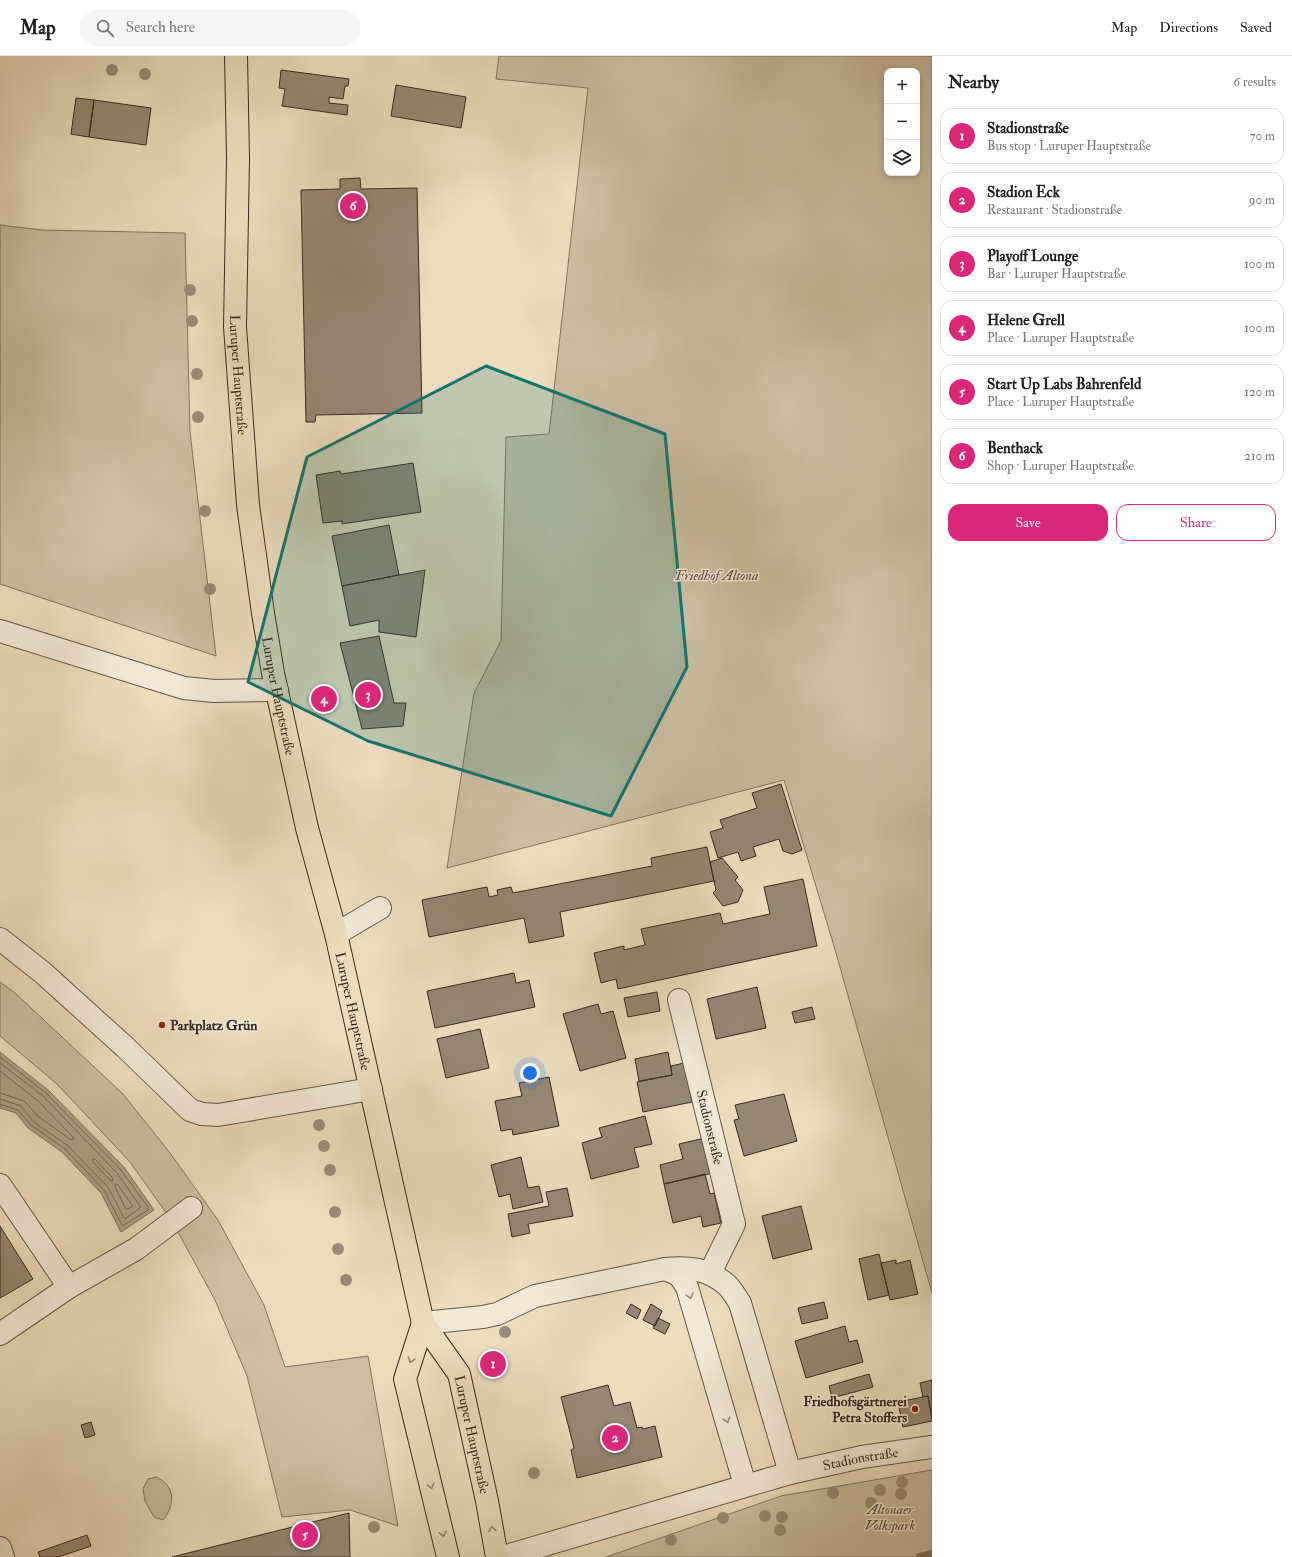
<!DOCTYPE html>
<meta charset="utf-8">
<style>
body{margin:0;font-family:"IM FELL Double Pica",serif;background:#f6f6f6;color:#222}
.controls{position:absolute;right:12px;top:12px;display:grid;overflow:hidden;border-radius:8px;box-shadow:0 2px 6px #0003}
.controls button{width:36px;height:36px;display:grid;place-items:center;padding:0;border:0;border-bottom:1px solid #e0e0e0;background:#fff;color:#222;font:20px sans-serif}
.you{position:absolute;left:530px;top:1017px;width:14px;height:14px;margin:-10px;border:3px solid #fff;border-radius:50%;background:#1a73e8;box-shadow:0 0 0 6px #1a73e833}
.badge{display:grid;place-items:center;width:26px;height:26px;border-radius:50%;background:#db2777;color:#fff;font-size:13px;font-weight:700}
.pin{position:absolute;translate:-50% -50%;border:2px solid #fff;box-shadow:0 1px 4px #0006}
.list{margin:0;padding:0;list-style:none}
h2{display:flex;justify-content:space-between;align-items:center;height:52px;margin:0;padding:0 16px;font-size:17px}
h2 small{font-size:13px;font-weight:400;color:#767676}
.list li{display:grid;grid-template-columns:26px 1fr auto;gap:12px;align-items:center;box-sizing:border-box;height:56px;margin:0 8px 8px;padding:0 8px;border:1px solid #e0e0e0;border-radius:12px}
.list b{display:block;font-size:15px;white-space:nowrap}
.list p{margin:0;font-size:13px;white-space:nowrap;color:#767676}
.list em{font-size:13px;font-style:normal;color:#767676}
.actions{display:flex;gap:8px;padding:12px 16px}
.actions a{flex:1;padding:9px 0;border:1px solid #db2777;border-radius:12px;text-align:center;font-size:14px;color:#db2777}
.actions .main{background:#db2777;color:#fff}
.icon{flex:none;width:22px;height:22px;fill:none;stroke:currentColor;stroke-width:2;stroke-linecap:round;stroke-linejoin:round}
.map{position:relative;flex:none;width:932px;height:1501px;overflow:hidden}
header{display:flex;align-items:center;gap:24px;box-sizing:border-box;height:56px;padding:0 20px;background:#fff;border-bottom:1px solid #e0e0e0}
header strong{font-size:19px}
nav{display:flex;gap:22px;margin-inline-start:auto;font-size:14px}
.search{width:280px;height:36px;background:#f6f6f6;display:flex;align-items:center;gap:10px;box-sizing:border-box;padding:0 14px;border-radius:22px;color:#767676;font-size:15px}
main{display:flex}
aside{flex:1;background:#fff}
.map>svg:first-child{display:block}
.green{fill:#ccbea3;stroke:#827462;fill-rule:evenodd}
.water{fill:#aea088;stroke:#7e715e}
.lines{fill:none;stroke-linecap:round;stroke-linejoin:round}
.shore{stroke:#726654;stroke-width:1}
.stream{stroke:#7e715e;stroke-width:8}
.building{fill:#958772;stroke:#372b20}
.minor-casing{stroke:#645748;stroke-width:24}
.major-casing{stroke:#372b20;stroke-width:24}
.minor{stroke:#f2e8d5;stroke-width:22}
.major{stroke:#ebdcbe;stroke-width:22}
.tree{fill:#988b75}
.oneway{stroke:#948a7a}
.oneway2{stroke:#91846f}
.marked{fill:#0f766e;fill-opacity:0.2;stroke:#0f766e;stroke-width:3;stroke-linejoin:round}
.poi-dot{fill:#8f2418;stroke:#f2e8d5;stroke-width:1.5}
.labels{text-anchor:middle;stroke-width:3;stroke-linejoin:round;paint-order:stroke}
.street-label{font-size:14px;fill:#372b20;stroke:#f2e8d5}
.park-label{font-size:14px;font-style:italic;fill:#55483a;stroke:#f2e8d5}
.poi-label{font-size:14px;font-weight:bold;fill:#372b20;stroke:#f2e8d5;text-anchor:start}
</style>
<header>
<strong>Map</strong>
<div class="search"><svg class="icon" aria-label="search" viewBox="0 0 24 24"><circle cx="10" cy="10" r="6"/><path d="M15 15l6 6"/></svg>Search here</div>
<nav><a>Map</a><a>Directions</a><a>Saved</a></nav>
</header>
<main>
<div class="map">
<svg width="932" height="1501" viewBox="0 0 932 1501">
<rect width="100%" height="100%" fill="#ebdcbe"/>
<filter id="stains"><feTurbulence type="fractalNoise" baseFrequency=".005" numOctaves="4"/><feColorMatrix values="0 0 0 0 .2 0 0 0 0 .09 0 0 0 0 .02 0 0 0 .5 -.17"/></filter>
<radialGradient id="worn" r=".72"><stop offset=".6" stop-color="#630" stop-opacity="0"/><stop offset="1" stop-color="#630" stop-opacity=".3"/></radialGradient>
<path class="green" d="M499,0h433v1237l-98,-347 -50,-166 -337,88 27,-175 27,-52 5,-204 43,-3 39,-346 -92,-9zM887,15h30v102h-30z
M0,169l42,5 143,3 5,199 26,224 -216,-72z
M0,926l15,11 108,101 47,59 48,67 46,85 21,62 83,-11 30,170 -48,-16 -68,7 -35,-141 -32,-76 -43,-79 -42,-59 -73,-78 -57,-48z
M932,1414v87h-326l175,-61z
M157,1421c4,3 10,6 12,11 6,10 1,24 -6,32l-9,-3 -9,-16 -2,-12 5,-10z"/>
<path class="water" d="M0,996l48,38 76,77 30,43 -33,22 -20,-39 -39,-41 -34,-24 -12,-15 -16,-5z"/>
<g class="lines">
<path class="shore" d="M0,1001l46,36 75,77 27,37v3l-24,15h-2l-18,-35 -39,-41 -34,-24 -13,-15 -18,-6
M0,1007l43,33 74,77 23,33v2l-14,10h-2l-16,-31 -40,-41 -34,-24 -13,-16 -21,-7
M0,1015l38,30 35,36 1,2 -3,1 -32,-23 -15,-16 -24,-8
M93,1103h2l17,18 1,4h-2l-18,-19z
M116,1128l2,1 14,20v2l-4,2h-2l-11,-22z"/>
<path class="stream" d="M920,1501l12,-3"/>
</g>
<path class="building" d="M281,14l68,9 -1,7h-3l-2,13 -14,-2v6l19,2 -1,10 -65,-9 3,-17 -6,-1z
M396,29l70,12 -5,31 -70,-12z
M76,42l18,2 -5,37 -18,-3z
M94,44l57,8 -5,37 -57,-8z
M360,122l1,11 56,-1 5,225 -106,2 -1,7h-9l-5,-232 39,-1v-10z
M413,407l8,49 -79,12v-3l-19,2 -7,-48 24,-4 1,3z
M389,469l10,50 -57,11 -10,-50z
M425,514l-9,67 -37,-5v-12l-29,6 -8,-40z
M379,580l15,67h12l-3,23 -41,3 -22,-86z
M781,728l21,66 -10,4 -9,-3 -4,-12 -26,8 3,9 -15,5 -3,-9 -20,6 -8,-26 13,-4 -3,-8 37,-12 -5,-15z
M707,791l7,34 -154,31 4,24 -35,7 -5,-25 -95,19 -7,-37 65,-13 2,10 9,-2 -1,-5 14,-3 2,6 139,-27 -1,-8z
M722,802l16,19 -3,3 8,10 -5,12 -15,4 -10,-13 3,-3 -6,-28z
M803,823l14,67 -199,43 -2,-10 -15,4 -7,-30 30,-7v4l21,-5 -4,-16 79,-16 3,11 47,-10 -6,-27z
M514,917l2,10 13,-3 6,27 -100,21 -8,-37z
M757,931l9,41 -50,11 -9,-40z
M657,936l3,19 -32,6 -4,-19z
M598,948l3,10 12,-3 13,47 -46,13 -17,-57z
M812,951l3,12 -20,4 -3,-11z
M480,973l9,39 -43,10 -9,-39z
M668,996l4,23 -33,6 -4,-22z
M684,1007l8,39 -49,10 -6,-30 35,-7 -1,-9z
M549,1021l10,49 -46,9 -1,-6 -11,2 -6,-30 27,-5 -3,-13z
M784,1038l13,47 -53,15 -10,-36 5,-1 -4,-14z
M645,1060l7,28 -18,4 5,19 -48,12 -9,-36 20,-6 -3,-9z
M705,1082l8,35 -49,11 -4,-19 23,-6 -4,-15z
M521,1101l7,31 11,-2 4,16 -30,7 -3,-15 -11,3 -8,-32z
M705,1118l5,20 4,-1 7,30 -18,4 -2,-11 -28,7 -9,-39z
M567,1132l6,28 -45,8 2,9 -18,4 -4,-23 41,-8 -3,-14z
M801,1150l11,43 -39,10 -11,-43z
M0,1170l33,53 -33,19z
M879,1198l10,41 -21,5 -9,-41z
M896,1204v4l14,-4 8,34 -28,6 -9,-37z
M824,1246l4,16 -26,6 -4,-16z
M631,1248l10,6 -4,9 -11,-6z
M651,1248l11,7 -7,15 -12,-6z
M658,1262l12,6 -5,10 -12,-6z
M845,1270l4,16 8,-2 6,22 -57,16 -11,-37z
M869,1318l4,13 -41,11 -3,-12z
M932,1324v36l-4,-20 -5,1 -3,-14z
M608,1329l6,21 16,-4 7,26 5,-1 1,2 12,-3 7,31 -85,21 -6,-28 3,-2 -13,-51z
M928,1340l4,25 -29,6 -5,-25z
M91,1366l4,13 -10,3 -4,-13z
M349,1457l1,44h-178z
M87,1479l4,11 -33,11h-18l-2,-5z"/>
<g class="lines">
<g class="minor-casing">
<g id="minor">
<path d="M0,575l184,57 30,3 63,-1"/>
<path d="M336,878l44,-26"/>
<path d="M0,883l42,33 83,75 65,63 12,4 16,1 153,-26"/>
<path id="s1" d="M679,944l55,224 -24,49"/>
<path d="M0,1129l69,102 -69,47"/>
<path d="M665,1213l14,6 8,12 58,198"/>
<path d="M69,1231l67,-38 55,-41"/>
<path d="M423,1267l60,-6 14,-3 38,-18 130,-27c23,-2 43,-1 62,16 5,5 9,12 13,18l50,170"/>
<path d="M0,1492l3,9"/>
<path id="s2" d="M503,1501l287,-84 72,-16 70,-10"/>
</g>
</g>
<g class="major-casing">
<g id="major">
<path id="s3" d="M236,0l2,102 -3,169 13,178 15,108 10,60 21,96 13,59 29,106 87,389 36,51 28,127 10,56"/>
<path d="M423,1267l-18,56 43,178"/>
</g>
</g>
<use href="#minor" class="minor"/>
<use href="#major" class="major"/>
</g>
<g class="tree">
<circle cx="112" cy="14" r="6"/>
<circle cx="145" cy="18" r="6"/>
<circle cx="190" cy="234" r="6"/>
<circle cx="192" cy="265" r="6"/>
<circle cx="197" cy="318" r="6"/>
<circle cx="198" cy="361" r="6"/>
<circle cx="205" cy="455" r="6"/>
<circle cx="210" cy="533" r="6"/>
<circle cx="319" cy="1069" r="6"/>
<circle cx="324" cy="1090" r="6"/>
<circle cx="330" cy="1114" r="6"/>
<circle cx="335" cy="1156" r="6"/>
<circle cx="338" cy="1193" r="6"/>
<circle cx="346" cy="1224" r="6"/>
<circle cx="505" cy="1276" r="6"/>
<circle cx="534" cy="1417" r="6"/>
<circle cx="902" cy="1426" r="6"/>
<circle cx="880" cy="1434" r="6"/>
<circle cx="833" cy="1437" r="6"/>
<circle cx="901" cy="1438" r="6"/>
<circle cx="871" cy="1447" r="6"/>
<circle cx="765" cy="1460" r="6"/>
<circle cx="782" cy="1461" r="6"/>
<circle cx="723" cy="1462" r="6"/>
<circle cx="374" cy="1471" r="6"/>
<circle cx="780" cy="1474" r="6"/>
<circle cx="671" cy="1484" r="6"/>
</g>
<defs><path id="oneway-chevron" d="M-2-3.5L2.5 0L-2 3.5" fill="none" stroke-width="1.6" stroke-linecap="round" stroke-linejoin="round"/></defs>
<g class="oneway">
<use href="#oneway-chevron" transform="translate(690 1240) rotate(74)"/>
<use href="#oneway-chevron" transform="translate(727 1364) rotate(74)"/>
</g>
<g class="oneway2">
<use href="#oneway-chevron" transform="translate(411 1304) rotate(108)"/>
<use href="#oneway-chevron" transform="translate(431 1430) rotate(75)"/>
<use href="#oneway-chevron" transform="translate(492 1473) rotate(-100)"/>
<use href="#oneway-chevron" transform="translate(443 1478) rotate(77)"/>
</g>
<path class="marked" d="M486,310l179,68 22,233 -76,149 -243,-75 -120,-59 59,-225z"/>
<g class="poi-dot">
<circle cx="162" cy="969" r="4"/>
<circle cx="915" cy="1353" r="4"/>
</g>
<g class="labels">
<g class="street-label">
<text dy="5" stroke="none"><textPath href="#s3" startOffset="319">Luruper Hauptstraße</textPath></text>
<text dy="5" stroke="none"><textPath href="#s3" startOffset="643">Luruper Hauptstraße</textPath></text>
<text dy="5" stroke="none"><textPath href="#s3" startOffset="967">Luruper Hauptstraße</textPath></text>
<text dy="5" stroke="none"><textPath href="#s1" startOffset="131">Stadionstraße</textPath></text>
<text dy="5" stroke="none"><textPath href="#s3" startOffset="1411">Luruper Hauptstraße</textPath></text>
<text dy="5" stroke="none"><textPath href="#s2" startOffset="371">Stadionstraße</textPath></text>
</g>
<g class="park-label">
<text x="717" y="524">Friedhof Altona</text>
<text x="890" y="1458">Altonaer<tspan x="890" dy="16">Volkspark</tspan></text>
</g>
<g class="poi-label">
<text x="170" y="974">Parkplatz Grün</text>
<text x="907" y="1350" text-anchor="end">Friedhofsgärtnerei<tspan x="907" dy="16">Petra Stoffers</tspan></text>
</g>
</g>
<rect width="100%" height="100%" filter="url(#stains)"/>
<rect width="100%" height="100%" fill="url(#worn)"/>
</svg>
<div class="controls">
<button>+</button>
<button>−</button>
<button><svg class="icon" aria-label="layers" viewBox="0 0 24 24"><path d="M12 4l9 5-9 5-9-5zM3 14l9 5 9-5"/></svg></button>
</div>
<div class="you"></div>
<div class="pin badge" style="left:493px;top:1308px">1</div>
<div class="pin badge" style="left:615px;top:1382px">2</div>
<div class="pin badge" style="left:368px;top:639px">3</div>
<div class="pin badge" style="left:324px;top:643px">4</div>
<div class="pin badge" style="left:305px;top:1479px">5</div>
<div class="pin badge" style="left:353px;top:150px">6</div>
</div>
<aside>
<h2>Nearby<small>6 results</small></h2>
<ul class="list">
<li><span class="badge">1</span><div><b>Stadionstraße</b><p>Bus stop · Luruper Hauptstraße</p></div><em>70 m</em></li>
<li><span class="badge">2</span><div><b>Stadion Eck</b><p>Restaurant · Stadionstraße</p></div><em>90 m</em></li>
<li><span class="badge">3</span><div><b>Playoff Lounge</b><p>Bar · Luruper Hauptstraße</p></div><em>100 m</em></li>
<li><span class="badge">4</span><div><b>Helene Grell</b><p>Place · Luruper Hauptstraße</p></div><em>100 m</em></li>
<li><span class="badge">5</span><div><b>Start Up Labs Bahrenfeld</b><p>Place · Luruper Hauptstraße</p></div><em>120 m</em></li>
<li><span class="badge">6</span><div><b>Benthack</b><p>Shop · Luruper Hauptstraße</p></div><em>210 m</em></li>
</ul>
<div class="actions"><a class="main">Save</a><a>Share</a></div>
</aside>
</main>
